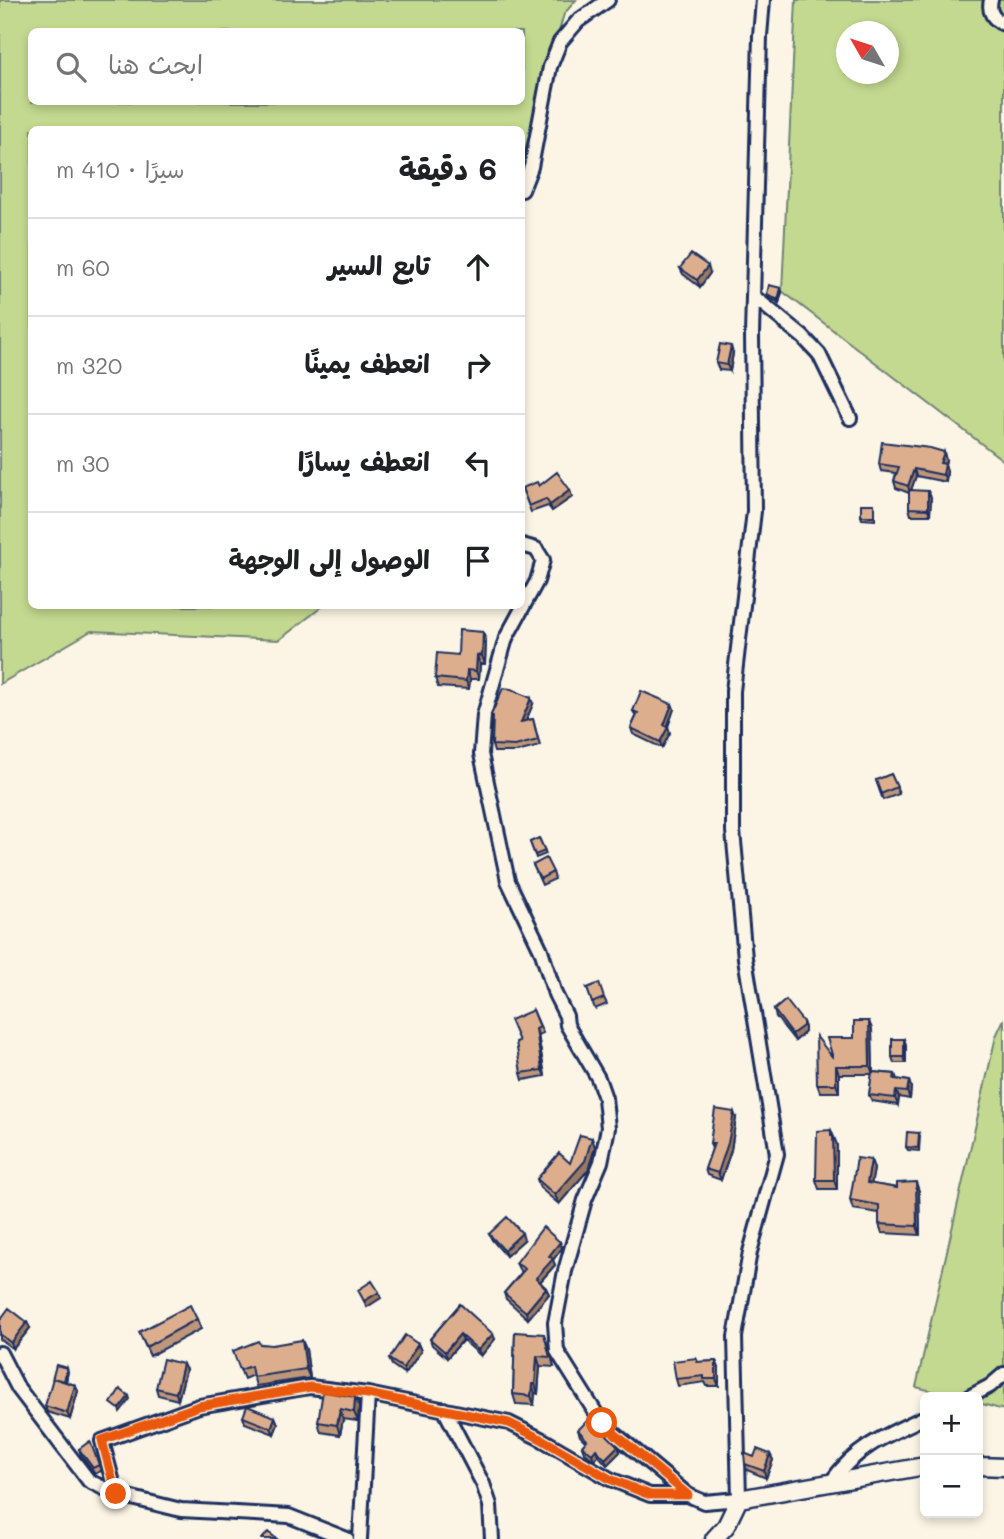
<!DOCTYPE html>
<html lang="ar">
<meta charset="utf-8">
<style>
body{margin:0;font-family:Mali,"Playpen Sans Arabic",sans-serif;background:#f6f6f6;color:#202124;direction:rtl}
.controls{position:absolute;right:21px;bottom:21px;display:grid;overflow:hidden;border-radius:10px;box-shadow:0 4px 10px #0003}
.controls button{width:63px;height:63px;display:grid;place-items:center;padding:0;border:0;border-bottom:2px solid #e0e0e0;background:#fff;color:#202124;font:35px sans-serif}
.compass{position:absolute;left:836px;top:21px;width:63px;height:63px;border-radius:50%;background:#fff;box-shadow:0 4px 10px #0003;rotate:309deg}
.stop{position:absolute;width:21px;height:21px;margin:-16px;border:5px solid #ea580c;border-radius:50%;background:#fff}
.stop.end{background:#ea580c;border-color:#fff;box-shadow:0 2px 7px #0008}
.list{margin:0;padding:0;list-style:none}
h2{display:flex;justify-content:space-between;align-items:center;height:91px;margin:0;padding:0 28px;font-size:30px}
h2 small{font-size:23px;font-weight:400;color:#757577}
.list li{display:grid;grid-template-columns:46px 1fr auto;gap:21px;align-items:center;box-sizing:border-box;height:98px;padding:0 28px;border-top:2px solid #e0e0e0}
.list b{display:block;font-size:26px;white-space:nowrap}
.list em{font-size:23px;font-style:normal;color:#757577}
.icon{flex:none;width:38px;height:38px;fill:none;stroke:currentColor;stroke-width:2;stroke-linecap:round;stroke-linejoin:round}
.map{position:relative;flex:none;width:1004px;height:1539px;overflow:hidden;direction:ltr}
.search{position:absolute;background:#fff;box-shadow:0 4px 10px #0003;left:28px;top:28px;width:497px;height:77px;display:flex;align-items:center;gap:18px;box-sizing:border-box;padding:0 24px;border-radius:10px;color:#757577;font-size:26px}
.panel{position:absolute;background:#fff;box-shadow:0 4px 10px #0003;left:28px;top:126px;width:497px;height:483px;border-radius:10px;direction:rtl}
.map>svg:first-child{display:block}
.green{fill:#c3d98f;stroke:#6f8476;stroke-width:2;fill-rule:evenodd}
.lines{fill:none;stroke-linecap:round;stroke-linejoin:round}
.street-casing{stroke:#1b2f5e;stroke-width:18}
.secondary-casing{stroke:#1b2f5e;stroke-width:21}
.street{stroke:#fcf5e5;stroke-width:12}
.secondary{stroke:#fcf5e5;stroke-width:16}
.wall{fill:#be967a;stroke:#1b2f5e;stroke-width:2}
.shaded-wall{fill:#9b7a63;stroke:#1b2f5e;stroke-width:2}
.building{fill:#ddae8e;stroke:#1b2f5e;stroke-width:2}
.route{stroke:#ea580c;stroke-width:9}
</style>
<div class="map">
<svg width="1004" height="1539" viewBox="0 0 1004 1539">
<rect width="100%" height="100%" fill="#fcf5e5"/>
<filter id="ink" filterUnits="userSpaceOnUse"><feTurbulence type="fractalNoise" baseFrequency=".0143" numOctaves="2"/><feDisplacementMap in="SourceGraphic" scale="14" xChannelSelector="R" yChannelSelector="G"/><feConvolveMatrix kernelMatrix="1 2 1 2 8 2 1 2 1" color-interpolation-filters="sRGB"/></filter>
<g filter="url(#ink)">
<path class="green" d="M0,0h576l-12,14 -42,146v-30h-490v476h291l-44,34 -188,-9 -91,53zM32,32h490v70h-490z
M796,0h208v461l-222,-170zM846,32h42v42h-42z
M1004,1019v391l-26,-7v-6h-22l-40,-10 80,-351z"/>
<g class="lines">
<g class="street-casing">
<path id="street" d="M991,0c-3,11 2,20 13,24
M522,190l9,-23 19,-100 10,-25 18,-21 30,-21
M753,296l50,41 16,17 31,64
M522,545l14,4 7,11 -6,21 -31,57 -22,77 -3,39 27,127 33,69 14,44 11,22 1,9 31,53 7,20 3,30 -7,34 -16,38 -20,71 -10,52 2,28 45,72 86,72
M0,1353l18,35 71,93 27,13 65,16 108,6 58,23
M969,1397l21,-11 14,-12
M444,1409l39,75 7,21 2,34
M838,1480l-6,1c24,-34 57,-47 93,-64
M116,1494l-14,-53 97,-35 111,-19 58,7 141,29 34,17 67,39 40,16h38l16,7 35,-3 -4,-162 15,-85 27,-98 -32,-196 -12,-127v-140l21,-180 -2,-176 8,-299 3,-36
M360,1539l8,-145"/>
</g>
<g class="secondary-casing">
<path id="secondary" d="M978,1466l26,1
M714,1539l12,-13 13,-27 186,-33"/>
</g>
<use href="#street" class="street"/>
<use href="#secondary" class="secondary"/>
</g>
<path class="wall" d="M680,268l30,5 -10,14 -17,-13z
M782,292l-3,11 -11,-6 -1,-3z
M733,353l-3,18 -11,-1 -3,-7z
M946,460l-1,4 2,7 -1,11 -30,-6 -5,14 20,7 -1,18h-19l-2,-7v-15l-13,-5 -2,-7 2,-8 -15,-2 -2,-7z
M539,486l33,11 -20,14 -4,-5 -17,6 -9,-24z
M875,508v12l-13,-1 -1,-3z
M483,632l3,8 -1,24h-5l-1,15h-9l-1,10 -31,-2 -3,-9 23,-23z
M533,704l-7,16 7,-1 7,27 -23,6h-23l-2,-7 1,-25 -2,-5z
M672,704l2,5 -6,18 2,6 -8,15 -29,-14 -2,-6 5,-11 -3,-6z
M891,774l8,20 -16,6 -7,-20z
M539,838l7,16 -10,4 -6,-16z
M533,865l20,7 2,7 -13,6z
M587,988l17,10 3,6 -12,5z
M533,1010l10,23 -5,2 7,41 -22,4 -2,-7z
M774,1010l29,12 2,6v4l-10,9 -19,-24z
M872,1029l1,43 22,2 2,5 12,2 2,6 -1,12 -11,-2 -1,8 -26,-4 -3,-6 3,-21h-33v18h-19l-3,-8 37,-46z
M904,1039l2,6v18h-12l-2,-6z
M736,1118l-5,32 -10,30 -14,-5 -2,-6 7,-20 -2,-6z
M831,1130l6,15v44h-18l-3,-9z
M919,1133l1,3 -1,15 -11,-1 -2,-3z
M595,1147l-7,23 -29,34 -19,-16 -3,-9 33,-16z
M871,1160l3,9 -3,15 48,7 1,44 -38,-2 -3,-9v-11l-26,-4 -3,-9z
M489,1234l35,6 -18,16 -14,-16z
M560,1242l2,6 -9,12 2,5 -15,17 6,6 3,6 -21,25 -22,-20 -2,-6 18,-21 -3,-3 -3,-6z
M460,1304l35,35 -14,17 -18,-16 -16,18 -15,-13 -2,-6z
M197,1319l4,10 -51,27 -11,-24z
M0,1320l30,8 -17,21 -13,-10z
M515,1332l33,11 6,24 -14,-1 -2,28 -3,-1 -1,12 -18,-1 -3,-10z
M260,1344l46,5 4,29 -54,8 -3,-11 -9,4 -11,-28z
M418,1344l3,7 -16,23 -13,-9 -3,-6z
M696,1358l2,4 18,-1 3,7v18h-12l-2,-4 -27,4 -2,-7z
M186,1370l-8,30 -20,-5 -2,-7z
M68,1371l-2,11 9,3 3,6 -8,28 -23,-7 -2,-6z
M355,1397l4,9 -1,15 -15,-2 -3,16 -19,-3 -3,-10z
M243,1417h32l3,7 -4,10 -29,-11z
M578,1430l40,16 2,6 -13,13 -9,-10 -4,5 -10,-8 -2,-6 4,-4 -6,-6z
M92,1447l9,24 -6,3 -14,-19 -2,-6z
M770,1454l3,6 -7,18 -19,-8 -2,-6 9,-7z"/>
<path class="shaded-wall" d="M708,266l2,7 -10,14 -3,-7z
M781,288l1,4 -3,11 -1,-3z
M731,346l2,7 -3,18 -3,-6z
M944,452l2,8 -1,4 2,7 -1,11 -6,-19z
M914,469l2,7 -6,17 -2,-7z
M570,490l2,7 -20,14 -2,-6z
M928,491l3,6 -1,18 -2,-6z
M483,632l3,8 -1,24 -3,-8z
M477,655l3,9 -1,15 -3,-8z
M467,670l3,9 -1,10 -3,-8z
M531,698l2,6 -10,24 -2,-6z
M672,704l2,5 -8,21 -2,-5z
M668,727l2,6 -8,15 -2,-6z
M869,1021l3,8 1,45 -3,-8z
M803,1022l2,6v4l-10,9 -3,-7z
M536,1029l2,6 7,41 -3,-6z
M904,1039l2,6v18l-2,-6z
M836,1066l3,8v18l-3,-8z
M909,1081l2,6 -1,12 -3,-7z
M896,1091l3,6 -1,8 -3,-7z
M734,1112l2,6 -5,32 -10,30 -3,-7z
M831,1130l6,15v44l-3,-9z
M592,1138l3,9 -7,23 -29,34 -4,-9z
M871,1160l3,9 -4,23 -3,-9z
M916,1182l3,9 1,44 -3,-9z
M522,1233l2,7 -18,16 -2,-6z
M560,1242l2,6 -9,12 2,5 -17,19 -2,-6 13,-22z
M546,1288l3,6 -21,25 -2,-7z
M379,1292l2,6 -14,9 -3,-6z
M27,1322l3,6 -17,21 -2,-6z
M460,1334l3,6 -16,18 -2,-6z
M493,1334l2,5 -14,17 -3,-6z
M302,1340l4,9 4,29 -4,-9z
M418,1344l3,7 -16,23 -2,-6z
M537,1356l3,10 -2,28 -3,-10z
M716,1361l3,7v18l-3,-7z
M183,1364l3,6 -8,30 -2,-7z
M67,1368l1,3 -3,15 -2,-3z
M532,1384l3,9 -1,12 -3,-9z
M75,1385l3,6 -8,28 -3,-6z
M129,1396l1,3 -10,13 -1,-3z
M355,1397l4,9 -1,15 -4,-9z
M340,1409l3,10 -3,16 -3,-10z
M275,1417l3,7 -4,10 -3,-6z
M618,1446l2,6 -13,13 -2,-6z
M596,1449l2,6 -4,5 -2,-6z
M770,1454l3,6 -7,18 -2,-7z"/>
<path class="building" d="M691,254l17,12 -11,14 -17,-12z
M769,285l12,3 -3,12 -11,-6z
M720,344l11,2 -4,19 -11,-2z
M882,442l48,6 14,4 -4,11 5,1 -2,11 -29,-6 -6,17 -14,-5 5,-14 -20,-3z
M557,472l13,18 -20,15 -4,-6 -17,7 -7,-18 15,-6 2,4z
M909,490l19,1v18l-19,-1z
M861,504h13v12h-13z
M459,630l24,2 -1,24 -5,-1 -1,16 -9,-1 -1,11 -31,-3 2,-25 21,2z
M503,688l8,1 20,9 -10,24 12,-3 5,21 -23,6 -23,-1 1,-29 -2,-1z
M641,691l31,13 -8,21 4,2 -8,15 -29,-14 7,-15 -5,-2z
M891,774l6,13 -16,7 -5,-14z
M539,838l6,13 -10,4 -5,-13z
M546,858l7,14 -13,7 -7,-14z
M599,983l5,15 -12,5 -5,-15z
M786,1000l17,22v4l-11,8 -18,-24z
M533,1010l7,17 -4,2 6,41 -21,3 -5,-31 3,-1 -9,-21z
M854,1021h15l1,45h-34v18h-19l-1,-48 17,22 -6,-20h27z
M892,1039h12v18h-12z
M872,1072l23,2 -1,5 15,2 -2,11 -11,-1 -1,7 -26,-3z
M715,1109l19,3 -6,31 -10,30 -13,-4 9,-26h-4z
M831,1130v6h2l1,44h-18l1,-49z
M907,1132l12,1 -1,15 -12,-1z
M580,1135l12,3 -7,23 -30,34 -18,-16 22,-26 11,10z
M857,1158l14,2 -4,23 30,5v-5l19,-1 1,44 -38,-2v-19l-29,-5z
M507,1217l15,16 -18,17 -15,-16z
M543,1227l17,15 -11,14 4,3 -17,19 10,10 -20,24 -22,-19 21,-24 -9,-6z
M372,1281l7,11 -15,9 -6,-11z
M460,1304l33,30 -15,16 -18,-16 -15,18 -15,-13z
M190,1305l7,14 -51,28 -7,-15z
M9,1308l18,14 -16,21 -11,-9v-14z
M515,1332l29,2 6,23 -13,-1 -2,28h-3l-1,12 -18,-2z
M405,1335l13,9 -15,24 -14,-9z
M302,1340l4,29 -53,8 -2,-11 -11,4 -7,-19 25,-10 2,3 12,1z
M696,1358l1,4 19,-1v18h-12v-3l-28,3 -3,-18z
M163,1359l20,5 -7,29 -20,-5z
M56,1365l11,3 -3,13 -11,-3 -1,2z
M53,1378l22,7 -8,28 -22,-7z
M120,1389l9,7 -10,13 -8,-6z
M323,1391l32,6 -1,15 -14,-3 -3,16 -19,-3z
M247,1406l28,11 -4,11 -28,-11z
M590,1418l28,28 -13,13 -9,-10 -4,5 -10,-8 5,-6 -9,-10z
M90,1441l9,24 -6,3 -14,-19z
M757,1449l13,5 -6,17 -19,-7 -1,-11 10,4z
M268,1532l9,7h-15z"/>
</g>
<g class="lines" filter="url(#ink)">
<path class="route" d="M116,1494l-14,-54 97,-34 111,-19 58,7 141,29 34,17 67,39 40,16h38l-86,-72"/>
</g>
</svg>
<div class="controls">
<button>+</button>
<button>−</button>
</div>
<svg class="compass" viewBox="-18 -18 36 36"><path d="M0-13l5 13h-10z" fill="#e53935"/><path d="M0 13l5-13h-10z" fill="#757577"/></svg>
<div class="stop" style="left:602px;top:1423px"></div>
<div class="stop end" style="left:116px;top:1494px"></div>
<div class="search"><svg class="icon" aria-label="search" viewBox="0 0 24 24"><circle cx="10" cy="10" r="6"/><path d="M15 15l6 6"/></svg>ابحث هنا</div>
<section class="panel">
<h2>6 دقيقة<small>سيرًا · 410 m</small></h2>
<ul class="list">
<li><svg class="icon" aria-label="ahead" viewBox="0 0 24 24"><path d="M12 20V5M6 11l6-6 6 6"/></svg><div><b>تابع السير</b></div><em>60 m</em></li>
<li><svg class="icon" aria-label="right" viewBox="0 0 24 24"><path d="M7 20v-9h11M14 6l5 5-5 5"/></svg><div><b>انعطف يمينًا</b></div><em>320 m</em></li>
<li><svg class="icon" aria-label="left" viewBox="0 0 24 24"><path d="M17 20v-9H6M10 6l-5 5 5 5"/></svg><div><b>انعطف يسارًا</b></div><em>30 m</em></li>
<li><svg class="icon" aria-label="arrive" viewBox="0 0 24 24"><path d="M6 21V4h12l-3 4 3 4H6"/></svg><div><b>الوصول إلى الوجهة</b></div></li>
</ul>
</section>
</div>
